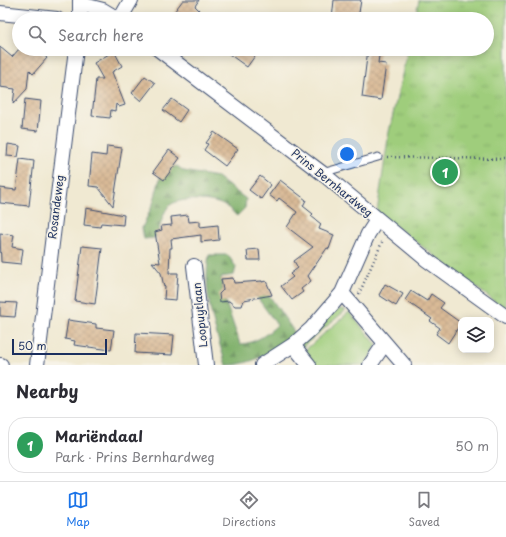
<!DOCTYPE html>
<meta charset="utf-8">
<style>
body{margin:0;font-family:"Playpen Sans",sans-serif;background:#f2f2f3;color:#2b2b33}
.controls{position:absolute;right:12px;bottom:12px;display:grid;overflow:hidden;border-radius:8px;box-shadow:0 2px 10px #0003}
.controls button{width:36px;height:36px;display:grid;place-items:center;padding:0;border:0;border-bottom:1px solid #e1e1e2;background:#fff;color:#2b2b33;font:20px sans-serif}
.scale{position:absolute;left:12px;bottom:10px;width:95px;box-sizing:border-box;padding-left:4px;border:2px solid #1b2f5e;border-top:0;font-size:11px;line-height:14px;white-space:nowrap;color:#1b2f5e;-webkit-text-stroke:3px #f7f3e8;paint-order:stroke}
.you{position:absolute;left:347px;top:154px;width:14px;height:14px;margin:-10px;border:3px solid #fff;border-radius:50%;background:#1a73e8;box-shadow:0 0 0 6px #1a73e833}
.badge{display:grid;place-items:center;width:26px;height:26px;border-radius:50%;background:#1a73e8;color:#fff;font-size:13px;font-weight:700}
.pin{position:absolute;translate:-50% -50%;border:2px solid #fff;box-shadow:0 1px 4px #0006}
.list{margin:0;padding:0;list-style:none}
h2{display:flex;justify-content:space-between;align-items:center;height:52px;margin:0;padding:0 16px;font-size:17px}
h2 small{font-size:13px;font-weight:400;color:#7c7c81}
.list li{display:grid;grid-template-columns:26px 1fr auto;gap:12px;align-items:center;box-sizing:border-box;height:56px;margin:0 8px 8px;padding:0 8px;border:1px solid #e1e1e2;border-radius:16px}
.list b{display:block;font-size:15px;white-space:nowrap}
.list p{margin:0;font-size:13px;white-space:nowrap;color:#7c7c81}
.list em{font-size:13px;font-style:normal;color:#7c7c81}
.icon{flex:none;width:22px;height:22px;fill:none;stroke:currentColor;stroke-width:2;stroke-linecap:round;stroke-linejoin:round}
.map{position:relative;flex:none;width:506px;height:365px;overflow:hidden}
.search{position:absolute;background:#fff;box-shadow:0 2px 10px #0003;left:12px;right:12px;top:12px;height:44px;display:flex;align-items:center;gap:10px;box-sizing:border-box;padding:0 14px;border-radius:22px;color:#7c7c81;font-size:15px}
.sheet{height:116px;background:#fff}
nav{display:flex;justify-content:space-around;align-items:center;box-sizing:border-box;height:56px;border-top:1px solid #e1e1e2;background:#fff;font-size:11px;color:#7c7c81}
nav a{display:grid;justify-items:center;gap:2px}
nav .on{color:#1a73e8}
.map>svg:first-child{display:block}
.grass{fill:#9fcd7b;stroke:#5d7e6c}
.forest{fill:url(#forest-firs);stroke:#4d7064}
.park{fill:url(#park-tufts);stroke:#5d7e6c}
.building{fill:url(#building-cross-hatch)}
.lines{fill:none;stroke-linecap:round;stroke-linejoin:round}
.lane-casing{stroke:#3b4b6f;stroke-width:9}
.street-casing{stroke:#3b4b6f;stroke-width:16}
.path{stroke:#3b4b6f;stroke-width:2.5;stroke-dasharray:1 3;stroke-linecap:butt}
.lane{stroke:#fff;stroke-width:7}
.street{stroke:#fff;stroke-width:14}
.labels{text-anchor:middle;stroke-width:3;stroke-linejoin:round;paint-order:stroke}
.street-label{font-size:11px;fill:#1b2f5e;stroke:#f7f3e8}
</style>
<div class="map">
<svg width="506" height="365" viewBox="0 0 506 365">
<defs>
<pattern id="forest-firs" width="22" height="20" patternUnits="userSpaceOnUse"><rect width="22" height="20" fill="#7fb06b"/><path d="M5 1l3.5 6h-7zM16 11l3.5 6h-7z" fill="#67905b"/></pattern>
<pattern id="park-tufts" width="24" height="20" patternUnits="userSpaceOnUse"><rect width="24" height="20" fill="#9fcd7b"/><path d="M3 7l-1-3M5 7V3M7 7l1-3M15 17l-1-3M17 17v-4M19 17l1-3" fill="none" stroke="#88b06d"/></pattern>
<pattern id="building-cross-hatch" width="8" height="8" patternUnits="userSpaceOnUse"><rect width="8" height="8" fill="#d9ba96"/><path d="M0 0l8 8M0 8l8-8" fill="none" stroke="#baa084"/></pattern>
</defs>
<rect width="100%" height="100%" fill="#f7f3e8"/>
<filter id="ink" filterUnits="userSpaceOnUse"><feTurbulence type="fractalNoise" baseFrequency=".025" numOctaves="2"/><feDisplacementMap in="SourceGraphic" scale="8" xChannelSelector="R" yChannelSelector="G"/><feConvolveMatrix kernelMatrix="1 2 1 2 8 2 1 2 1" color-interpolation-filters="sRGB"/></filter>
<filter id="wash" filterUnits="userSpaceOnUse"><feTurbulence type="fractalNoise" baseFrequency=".012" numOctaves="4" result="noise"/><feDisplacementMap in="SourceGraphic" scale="16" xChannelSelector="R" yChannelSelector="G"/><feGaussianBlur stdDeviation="0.9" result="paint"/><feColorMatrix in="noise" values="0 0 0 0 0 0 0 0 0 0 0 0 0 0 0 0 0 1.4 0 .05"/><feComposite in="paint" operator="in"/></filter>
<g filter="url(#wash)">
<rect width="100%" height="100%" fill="#f0e9d2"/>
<path class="grass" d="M340,309l6,1 -45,38v-5l34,-32z
M349,312l28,33 -12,20h-52l-9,-14z"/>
<path class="forest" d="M177,166l7,5 33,6 29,22 -1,9 -8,8c-4,-3 -7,-8 -12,-10 -11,-7 -48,-10 -57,1 -7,9 -7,22 -14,31l-10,1 -2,-11 11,-24 9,-33z
M209,255h19l8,12 -2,8 -13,2 2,17 17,50c13,0 27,-9 37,-19l-23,-32 8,-8 33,48c-21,18 -41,32 -69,32 -11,-37 -24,-71 -17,-110z"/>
<path class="park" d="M419,0h87v310l-129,-98 12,-80 19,-83h79v-30h-72z"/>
<g id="blocks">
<path class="building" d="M183,0h16l-4,6 4,4 -1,2 8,7h-23l-9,-7z
M334,0h27l-3,19h-26z
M0,47l12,10 7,-8h18l10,9 -14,16 -4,-4 -2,19 -14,15 2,-15 -15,-2z
M222,49h38l-13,18z
M368,49h12l-2,14 8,1 -5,36 -19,-3z
M114,51l8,15 -10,6 13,33 -6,2 -3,-3 -1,7 -4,-1 -1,8 -18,-2 4,-37h7l-9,-16z
M145,76l10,7 -14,18 -9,-8z
M25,99l16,2 -3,30 -16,-2z
M172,99l15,11 -8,12 -16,-12z
M214,132l24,17 -13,17 -21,-16 4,-6 -2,-1z
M8,144l12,2 -2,11 -11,-1z
M107,146l15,2 -9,58 -15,-19 -9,-1 3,-32 14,2z
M169,150l11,8 -16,22 -11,-8z
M20,159l14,2 -5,45 -29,-3v-15l16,2z
M260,176l11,9 -10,14 -12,-9z
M280,180l26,20 -3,6 10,8 -2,2 10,8 -2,5 15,6 -5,14 -2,-1 -19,28 3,5 -10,8 2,3 -11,8 -11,-14 12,-9 -3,-3 8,-6 -4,-7 19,-14 -26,-20 10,-15 -18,-14 -2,3 -8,-6z
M86,208l38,7 -1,10 -22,-2 -1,4 -16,-2z
M188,215l1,7 11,-1v6l18,-2 1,15 -18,2v-7l-30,4 1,9h-2l-1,25h9l-2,27 -12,-1 1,-13 -1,1 -3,-14 -9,-11 8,1 -5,-31 7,-2 -1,-4 11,-1 -1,-8z
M0,233l14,2 -2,12 11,2 -2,15 -20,-2z
M82,246l20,2 -7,56 -20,-3z
M259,249l1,11h-12l-1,-10z
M233,278l1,5 28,-2v1l4,-1 6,14 -28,5 -2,6h-7l-6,-5 -9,1 -1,-8 4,-4 -2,-11z
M385,284l18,10 -7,12 -17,-11z
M411,291l16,10 4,-7 13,9 -4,5 21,15 -13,20 -12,-9 4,-6 -10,-7 2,-2 -27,-19z
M0,302l17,1 -2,14 -15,-1z
M68,320l28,4v4l18,2 -3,20 -37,-5 1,-4 -10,-2z
M136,333l38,2 -2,20 -37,-2z"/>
</g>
</g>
<g filter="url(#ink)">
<use href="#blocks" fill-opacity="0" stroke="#3b4b6f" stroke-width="1"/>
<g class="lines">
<g class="lane-casing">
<path id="lane" d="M322,173l56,-16"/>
</g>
<g class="street-casing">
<path id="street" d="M80,0v19
M80,4l23,6 15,9
M0,13l57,6
M120,19l11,-19
M158,49l164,124 105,87 79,57
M194,266l12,99
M342,293l62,72
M293,345l16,20
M0,365h1
M37,365l39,-316
M262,365l31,-20 18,-16 31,-36 26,-59 9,-14
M370,365l15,-22"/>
</g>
<path class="path" d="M387,157l119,2
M359,294l24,-54"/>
<use href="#lane" class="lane"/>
<use href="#street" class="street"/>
</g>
</g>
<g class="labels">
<g class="street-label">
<text transform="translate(332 183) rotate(39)" y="4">Prins Bernhardweg</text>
<text transform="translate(56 207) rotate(-83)" y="4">Rosandeweg</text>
<text transform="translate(200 315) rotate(-96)" y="4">Loopuytlaan</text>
</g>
</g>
</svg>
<div class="controls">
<button><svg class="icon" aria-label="layers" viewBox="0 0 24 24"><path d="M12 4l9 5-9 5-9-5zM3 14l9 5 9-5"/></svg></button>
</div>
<div class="scale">50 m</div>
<div class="you"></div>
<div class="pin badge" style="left:445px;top:172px;background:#2e9e5b">1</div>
<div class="search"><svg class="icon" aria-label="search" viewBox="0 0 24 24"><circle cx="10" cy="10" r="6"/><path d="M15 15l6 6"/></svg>Search here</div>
</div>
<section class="sheet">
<h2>Nearby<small></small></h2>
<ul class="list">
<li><span class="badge" style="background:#2e9e5b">1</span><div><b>Mariëndaal</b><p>Park · Prins Bernhardweg</p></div><em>50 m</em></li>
</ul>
</section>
<nav>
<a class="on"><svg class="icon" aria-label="map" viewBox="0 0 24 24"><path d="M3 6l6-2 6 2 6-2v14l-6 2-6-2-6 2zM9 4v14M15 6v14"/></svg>Map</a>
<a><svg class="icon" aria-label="directions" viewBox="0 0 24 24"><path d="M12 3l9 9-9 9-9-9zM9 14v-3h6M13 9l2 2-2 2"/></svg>Directions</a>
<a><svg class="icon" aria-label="saved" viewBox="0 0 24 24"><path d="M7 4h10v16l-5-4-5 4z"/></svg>Saved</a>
</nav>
